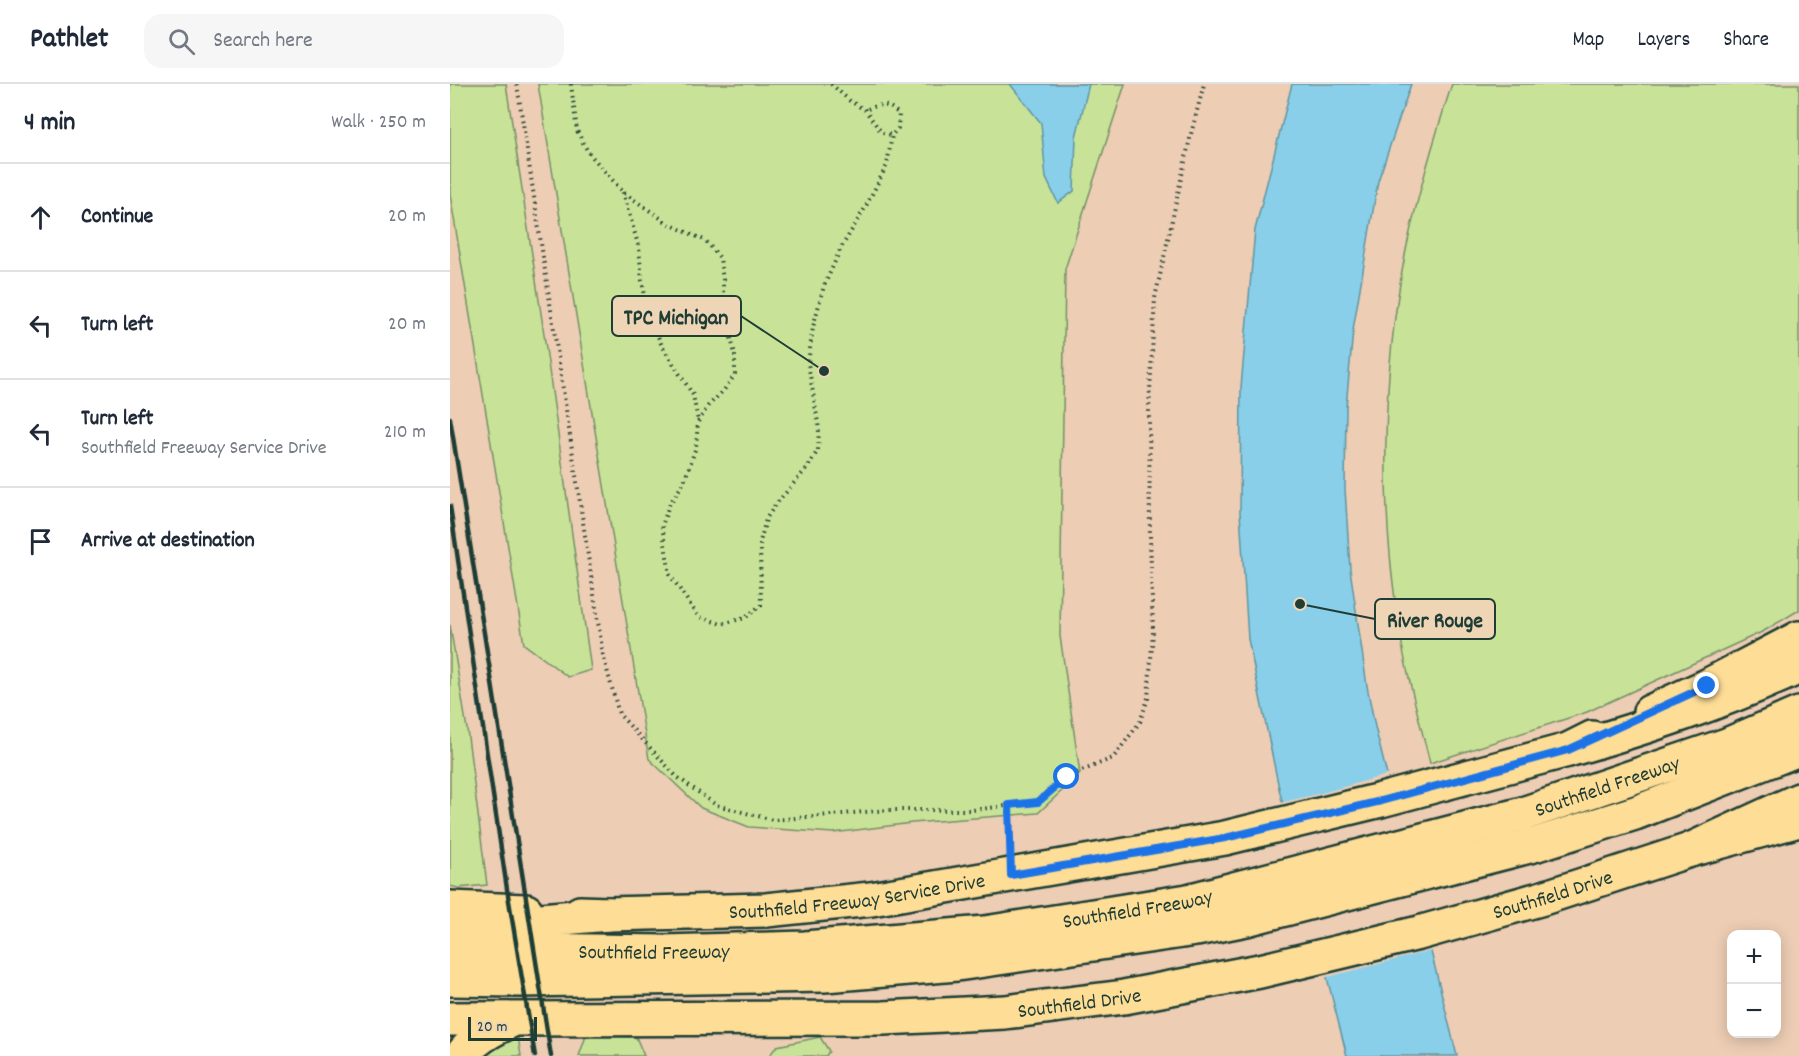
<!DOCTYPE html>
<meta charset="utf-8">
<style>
body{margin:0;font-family:Dekko,sans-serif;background:#f6f6f7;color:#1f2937}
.controls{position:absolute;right:18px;bottom:18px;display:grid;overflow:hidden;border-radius:12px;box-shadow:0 3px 15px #0003}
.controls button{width:54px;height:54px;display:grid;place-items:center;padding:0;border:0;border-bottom:2px solid #e0e1e3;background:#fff;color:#1f2937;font:30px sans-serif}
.scale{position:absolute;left:18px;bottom:15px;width:69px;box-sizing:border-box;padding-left:6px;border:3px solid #1f3d34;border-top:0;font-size:16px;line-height:21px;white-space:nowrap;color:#1f3d34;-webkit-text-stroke:4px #eed5b6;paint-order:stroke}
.stop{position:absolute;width:18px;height:18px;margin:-14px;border:4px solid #1a73e8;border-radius:50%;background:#fff}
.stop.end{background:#1a73e8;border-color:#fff;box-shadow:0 2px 6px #0008}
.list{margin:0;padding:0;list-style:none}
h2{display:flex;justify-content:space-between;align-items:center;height:78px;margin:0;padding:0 24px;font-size:26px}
h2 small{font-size:20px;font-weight:400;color:#747a83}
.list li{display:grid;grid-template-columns:39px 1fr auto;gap:18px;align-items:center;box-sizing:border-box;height:108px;padding:0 24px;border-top:2px solid #e0e1e3}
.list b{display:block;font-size:22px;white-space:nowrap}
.list p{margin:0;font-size:20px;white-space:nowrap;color:#747a83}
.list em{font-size:20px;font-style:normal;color:#747a83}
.icon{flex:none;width:33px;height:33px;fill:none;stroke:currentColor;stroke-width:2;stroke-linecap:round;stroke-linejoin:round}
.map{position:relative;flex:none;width:1349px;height:972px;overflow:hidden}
header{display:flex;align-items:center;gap:36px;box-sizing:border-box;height:84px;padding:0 30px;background:#fff;border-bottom:2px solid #e0e1e3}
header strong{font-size:28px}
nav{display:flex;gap:33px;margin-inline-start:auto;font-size:21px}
.search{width:420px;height:54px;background:#f6f6f7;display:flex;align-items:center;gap:15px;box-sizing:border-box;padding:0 21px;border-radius:18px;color:#747a83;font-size:22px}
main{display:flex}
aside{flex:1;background:#fff}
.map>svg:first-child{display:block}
.green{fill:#c8e298;stroke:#749066;stroke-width:1.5}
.water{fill:#89cfea;stroke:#5f95a1;stroke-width:1.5}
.pier{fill:#edcdb4}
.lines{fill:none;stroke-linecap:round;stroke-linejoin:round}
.major-casing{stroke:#1f3d34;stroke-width:38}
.highway-casing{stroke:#1f3d34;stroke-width:38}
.path{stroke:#1f3d34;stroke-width:4;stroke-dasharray:1.5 4.5;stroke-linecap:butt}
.major{stroke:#fedd96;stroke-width:33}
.highway{stroke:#fedd96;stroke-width:33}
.rail{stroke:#1f3d34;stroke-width:4.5}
.route{stroke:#1a73e8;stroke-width:8}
.labels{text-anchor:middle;stroke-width:4.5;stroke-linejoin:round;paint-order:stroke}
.street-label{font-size:21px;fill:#1f3d34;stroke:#eed5b6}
.leader{fill:none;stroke:#1f3d34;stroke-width:2}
.callout-dot{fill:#1f3d34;stroke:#eed5b6;stroke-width:2}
.callout{fill:#eed5b6;stroke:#1f3d34;stroke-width:2}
.callout-label{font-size:22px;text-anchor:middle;font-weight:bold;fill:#1f3d34}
</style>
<header>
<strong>Pathlet</strong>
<div class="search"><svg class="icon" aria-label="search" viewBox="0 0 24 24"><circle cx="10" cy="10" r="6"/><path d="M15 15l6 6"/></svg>Search here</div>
<nav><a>Map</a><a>Layers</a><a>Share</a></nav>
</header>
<main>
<aside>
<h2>4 min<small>Walk · 250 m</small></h2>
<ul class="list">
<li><svg class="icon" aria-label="ahead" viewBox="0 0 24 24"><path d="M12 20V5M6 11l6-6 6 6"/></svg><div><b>Continue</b></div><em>20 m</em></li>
<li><svg class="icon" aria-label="left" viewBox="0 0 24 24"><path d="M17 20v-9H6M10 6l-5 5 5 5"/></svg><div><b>Turn left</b></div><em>20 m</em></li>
<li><svg class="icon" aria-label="left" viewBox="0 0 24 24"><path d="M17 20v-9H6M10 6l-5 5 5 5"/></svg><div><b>Turn left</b><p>Southfield Freeway Service Drive</p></div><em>210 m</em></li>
<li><svg class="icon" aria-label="arrive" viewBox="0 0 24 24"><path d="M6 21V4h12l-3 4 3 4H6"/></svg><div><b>Arrive at destination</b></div></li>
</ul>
</aside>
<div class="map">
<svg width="1349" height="972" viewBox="0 0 1349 972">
<rect width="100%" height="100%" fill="#edcdb4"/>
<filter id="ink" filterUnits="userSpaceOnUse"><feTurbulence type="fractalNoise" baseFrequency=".0167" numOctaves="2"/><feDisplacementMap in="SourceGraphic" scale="12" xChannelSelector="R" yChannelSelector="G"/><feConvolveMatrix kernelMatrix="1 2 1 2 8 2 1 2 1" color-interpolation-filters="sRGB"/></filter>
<g filter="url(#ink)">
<path class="green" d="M0,0h56l36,236 49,350 -23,7 -44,-33 -74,-450z
M88,0h587l-60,185 -5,367 20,138 -42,39 -126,10 -79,10 -84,-6 -48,-19 -52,-49z
M1002,0h347v526l-35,21 -177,81 -157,51c-10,-41 -22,-82 -29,-124 -22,-126 -20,-262 5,-389 12,-56 28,-111 46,-166z
M0,541l17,104 20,156 -29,3 -8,-2z
M136,952l50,1 8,19h-65z
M68,953l3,19h-40l17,-11z
M370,953l9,14 -3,5h-57l8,-10z"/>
<path class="water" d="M560,0h79l-13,53 -2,54 -16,12 -12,-25 -5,-55z
M842,0h119l-33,97 -25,149 -7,77 -1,82 5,80 17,117 8,41 82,329h-110l-67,-263 -32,-154 -8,-127 1,-125 14,-157z"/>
<path class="pier" d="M940,690l44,176 -111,28 -43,-175 42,-10z"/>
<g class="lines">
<g class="major-casing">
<g id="major">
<path d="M1200,628l57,-26 92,-48"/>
<path d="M0,824l76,3"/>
<path id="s1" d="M130,829l28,1 158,-4 105,-11 354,-61 156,-38 187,-50 24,-12"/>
<path id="s2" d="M0,935l433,-1 122,-6 119,-15 136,-26 159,-38 124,-35 147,-48 109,-30"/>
<path d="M11,972c13,-17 30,-26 49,-35"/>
</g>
</g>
<g class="highway-casing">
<g id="highway">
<path d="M1118,666c79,-23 156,-48 231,-83"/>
<path d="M1240,766l109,-50"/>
<path d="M0,844l158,-14"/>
<path id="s3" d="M0,865l214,3 141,-4 180,-15 203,-32 335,-87 204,-69 72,-31"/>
<path d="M0,895l70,1 304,-5 133,-11 239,-35 50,-10 291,-75 98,-31 164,-64"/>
</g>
</g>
<path class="path" d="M67,0l86,571 16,59 57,62 40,29 57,15 115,-10h84l66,-8 29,-25 46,-19 27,-36 8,-24 5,-66 -3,-96 -1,-127 6,-111 36,-164 13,-50
M121,0l6,47 11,21 35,40 46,32 37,17 14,17 3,22v26l12,48v21l-11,15 -16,16 -10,16 -2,25 -12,35 -15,23 -7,21 8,49 28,41 23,8 24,-6 16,-13 -1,-63 6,-23 9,-14 33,-38 10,-17 1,-21 -11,-66 5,-36 11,-41 17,-38 24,-40 22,-43 5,-30
M381,0l19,17 15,9 17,23 10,2 6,-7 1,-14c-13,-12 -18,-10 -34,-4
M173,108l16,56 3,33 7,34 13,31 31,49 5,26
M559,721l1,45"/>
<use href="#major" class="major"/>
<use href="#highway" class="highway"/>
<path class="rail" d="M0,334l101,638
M0,422l57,383 28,167"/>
</g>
</g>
<g class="lines" filter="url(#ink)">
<path class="route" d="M617,693l-29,25 -29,3 2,70 214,-37 156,-37 187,-51 139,-64"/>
</g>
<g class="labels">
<g class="street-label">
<text dy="7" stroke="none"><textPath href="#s3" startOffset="1176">Southfield Freeway</textPath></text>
<text dy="7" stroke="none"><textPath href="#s1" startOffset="278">Southfield Freeway Service Drive</textPath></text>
<text dy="7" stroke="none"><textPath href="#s2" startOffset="1116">Southfield Drive</textPath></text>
<text dy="7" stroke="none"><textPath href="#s3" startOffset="690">Southfield Freeway</textPath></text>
<text dy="7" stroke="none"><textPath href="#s3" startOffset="204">Southfield Freeway</textPath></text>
<text dy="7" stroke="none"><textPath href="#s2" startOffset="630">Southfield Drive</textPath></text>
</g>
</g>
<path class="leader" d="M374 287L291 232M850 520L925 535"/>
<g class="callout-dot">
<circle cx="374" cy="287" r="6"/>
<circle cx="850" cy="520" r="6"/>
</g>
<g class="callout">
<rect x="162" y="212" width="129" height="40" rx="6"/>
<rect x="925" y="515" width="120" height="40" rx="6"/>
</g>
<g class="callout-label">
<text x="226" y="240">TPC Michigan</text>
<text x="985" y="543">River Rouge</text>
</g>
</svg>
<div class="controls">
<button>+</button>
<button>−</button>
</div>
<div class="scale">20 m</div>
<div class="stop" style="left:617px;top:693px"></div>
<div class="stop end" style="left:1257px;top:602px"></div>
</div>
</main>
